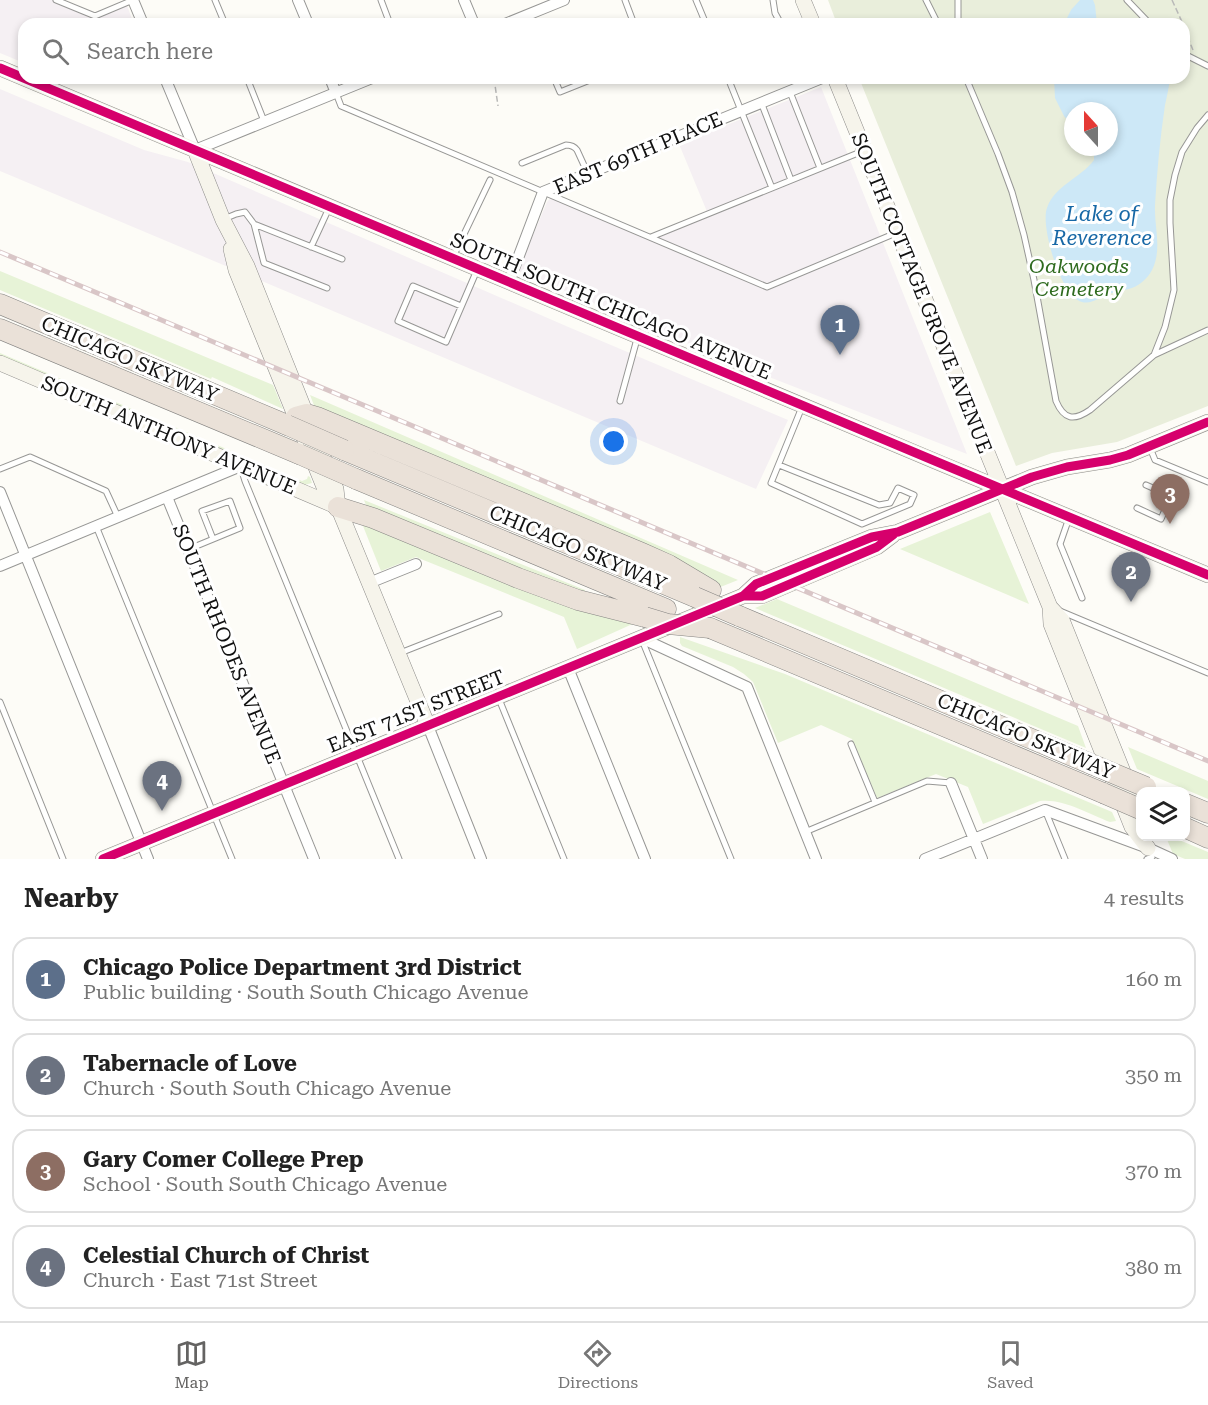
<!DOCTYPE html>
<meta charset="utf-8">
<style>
body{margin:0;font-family:"Roboto Serif",serif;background:#f2f2f2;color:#222}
.controls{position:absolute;right:18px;bottom:18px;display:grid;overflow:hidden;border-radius:12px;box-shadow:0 3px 9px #0003}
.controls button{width:54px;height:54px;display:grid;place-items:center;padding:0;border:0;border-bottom:2px solid #e0e0e0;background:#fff;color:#222;font:30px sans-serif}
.compass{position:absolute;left:1064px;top:102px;width:54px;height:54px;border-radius:50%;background:#fff;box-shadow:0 3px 9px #0003;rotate:339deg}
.you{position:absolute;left:614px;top:442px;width:21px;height:21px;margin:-15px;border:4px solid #fff;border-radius:50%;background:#1a73e8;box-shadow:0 0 0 9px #1a73e833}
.badge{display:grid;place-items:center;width:39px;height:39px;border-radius:50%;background:#646362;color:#fff;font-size:20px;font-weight:700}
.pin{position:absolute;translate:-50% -50px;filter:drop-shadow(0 2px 3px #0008)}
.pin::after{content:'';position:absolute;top:32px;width:21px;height:18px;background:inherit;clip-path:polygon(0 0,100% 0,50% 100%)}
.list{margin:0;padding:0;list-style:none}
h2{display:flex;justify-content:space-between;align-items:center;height:78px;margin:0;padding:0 24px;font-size:26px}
h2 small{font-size:20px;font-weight:400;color:#767676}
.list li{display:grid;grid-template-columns:39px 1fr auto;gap:18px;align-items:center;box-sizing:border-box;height:84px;margin:0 12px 12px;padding:0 12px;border:2px solid #e0e0e0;border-radius:18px}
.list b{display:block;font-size:22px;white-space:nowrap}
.list p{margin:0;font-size:20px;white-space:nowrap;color:#767676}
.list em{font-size:20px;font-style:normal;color:#767676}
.icon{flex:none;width:33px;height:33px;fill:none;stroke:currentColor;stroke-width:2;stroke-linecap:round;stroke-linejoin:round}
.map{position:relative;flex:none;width:1208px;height:859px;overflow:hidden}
.search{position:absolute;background:#fff;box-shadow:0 3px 9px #0003;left:18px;right:18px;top:18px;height:66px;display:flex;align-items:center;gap:15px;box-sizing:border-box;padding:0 21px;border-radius:18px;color:#767676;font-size:22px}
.sheet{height:462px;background:#fff}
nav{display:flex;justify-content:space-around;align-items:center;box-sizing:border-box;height:84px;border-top:2px solid #e0e0e0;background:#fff;font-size:16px;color:#767676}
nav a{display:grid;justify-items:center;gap:3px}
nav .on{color:#646362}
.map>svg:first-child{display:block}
.industrial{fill:#f5f0f3}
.green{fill:#e7f3d7}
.cemetery{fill:#e9eedb;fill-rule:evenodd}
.water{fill:#cde8f7}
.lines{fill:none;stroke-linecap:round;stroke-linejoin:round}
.lane-casing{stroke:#979795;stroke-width:7}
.street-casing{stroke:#979795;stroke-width:12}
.secondary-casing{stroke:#8e8d8b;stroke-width:16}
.highway-casing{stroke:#858482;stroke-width:21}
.path{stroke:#b9b9b8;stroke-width:1.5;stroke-dasharray:6 3;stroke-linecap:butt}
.lane{stroke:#fffffe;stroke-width:5}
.street{stroke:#fffffe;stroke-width:10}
.secondary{stroke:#f6f4eb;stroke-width:15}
.highway{stroke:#eae1d8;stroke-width:20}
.rail-casing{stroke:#d9c6c7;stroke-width:5}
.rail{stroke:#fff;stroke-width:3;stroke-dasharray:9;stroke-linecap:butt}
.highway-bridge-casing{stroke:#858482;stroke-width:21;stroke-linecap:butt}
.highway-bridge{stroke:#eae1d8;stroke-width:20}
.cycleway-casing{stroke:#fff;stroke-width:13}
.cycleway{stroke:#d6006c;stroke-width:9}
.labels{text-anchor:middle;stroke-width:6;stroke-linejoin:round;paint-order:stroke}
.street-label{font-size:20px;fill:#111;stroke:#fff}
.park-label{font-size:20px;font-style:italic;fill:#2f6b1f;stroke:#fff}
.water-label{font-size:21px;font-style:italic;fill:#1768a6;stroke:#fff}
</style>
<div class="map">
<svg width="1208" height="859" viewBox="0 0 1208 859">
<rect width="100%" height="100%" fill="#fdfcf7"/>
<path class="industrial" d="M0,0h56l39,16 31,-13 8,21h-110v39l-24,-10z
M821,87l146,367 -226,-88 -223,-95 29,-69 5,-6 99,41 57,-23 -29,-70z
M0,89l144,61 44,12 378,164 222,94 -32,69 -756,-318z"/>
<path class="green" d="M0,271l273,114 10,24 -71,-32 -1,2 -211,-89z
M0,353l302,128 5,-2 1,-3 2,1 2,6 -8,2 -304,-128z
M310,395l428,185 -20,8 -403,-180z
M364,500l221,90 -2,7 -210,-86 -7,-6z
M990,512l39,92 -129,-55z
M367,524l270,98 -60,27 -13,-32 -148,-60 -35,14 -18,-45z
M777,599l301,127 8,22 -331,-140z
M680,637l105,37 327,138 4,9 -6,1c-20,-8 -48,-24 -70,-21l-57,23 -15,-37 -32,-13 -59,24 -25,-59 -31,-14 -43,18 -25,-61 -9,-8 -11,-7 -51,-21 -2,-3z
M1128,747l80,34v18l-71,-30z
M1166,837h6l36,15v7h-23l-12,-5z"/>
<path class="cemetery" d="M828,0h380v406l-91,36 -65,11 -36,13 -157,-388h325v-54h-347zM1073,111h36v36h-36z"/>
<path class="water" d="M1080,0h13l2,5 2,19h-33l7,-14z
M1054,78h116c-1,9 -3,18 -5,27 -5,33 -8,67 -10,100 -1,22 7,42 -2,63 -3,7 -9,13 -15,17 -8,5 -17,5 -26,8 -9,2 -20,12 -30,9 -21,-5 -42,-76 -35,-94 8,-23 34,-30 47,-48v-6l-4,-7h19v-36h-36v16l-9,-11 -9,-18z"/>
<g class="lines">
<g class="lane-casing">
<path id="lane" d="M56,0l39,16 38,-16
M215,0l10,24
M381,0l9,24
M625,0l9,24
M696,0l10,24
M773,0l2,13 6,11
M926,0l12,24
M958,0v24
M1127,0l23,24
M1184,54l24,12
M247,78l17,43
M554,78l6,14 35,-14
M728,78l44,110
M966,78l32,76 14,38 12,43 10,45 22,121c8,19 18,20 34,9l64,-55 11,-28 9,-37 -4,-67v-23l5,-25 7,-23 15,-24 11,-13
M790,92l30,76
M336,93l5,13 426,181 129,-54
M761,102l30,78
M522,163l44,-18c5,0 8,1 11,5l11,24
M224,219l12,-5 9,-2 9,12 88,35
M254,224l10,39 63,25
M651,237l212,-86
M311,247l18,-39
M453,257l37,-77
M461,306l-48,-20 -15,35 48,21 31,-72
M1154,355l54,-25
M620,401l17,-62
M1150,448l5,12 53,22
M779,465l100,40 11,-2 8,-15 16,7 -4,9 -48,20 -91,-41 31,-76
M241,468l4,13 154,378
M0,469l30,-12 76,34 12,26
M1137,508l24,11 10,-23 -25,-11
M1069,518l-9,26 22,54
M96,526l136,333
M189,549l51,-21 -10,-27 -28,10 11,28
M1060,611l148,62
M642,640l89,219
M400,653l99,-39
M499,699l65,160
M0,702l63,157
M851,744l24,58
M1045,810l20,49
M805,832l122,-51 24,2
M1147,859l5,-2"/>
</g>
<g class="street-casing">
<path id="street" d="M133,0l10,24
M298,0l10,24
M464,0l10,24
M505,24l59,-24
M165,78l30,72 177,-72
M330,78l6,15
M509,282l34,-90 279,-114
M0,492l148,367
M167,497l147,362
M0,566l241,-100
M369,583l47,-19
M641,638l106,49 69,172
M568,668l77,191
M428,726l53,133
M951,783l31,76
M925,859l120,-49 103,38 24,11"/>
</g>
<g class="secondary-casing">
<path id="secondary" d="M803,0l10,24
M0,68l935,393 273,114
M835,78l215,529 12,13 78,194
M195,150l28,70 24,46 89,223 2,18 90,219
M231,249l5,21 90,222 11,14
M0,363l338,144
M743,596h19l115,-49 16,-12
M1050,607l1,17 81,203 16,21
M103,859l640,-263 13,-12 116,-47 26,-5 134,-55 35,-10 43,-7 18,-5 80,-33"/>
</g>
<g class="highway-casing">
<path id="highway" d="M0,304l287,121
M0,329l299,125
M296,417l11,-3 10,3 325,136 27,12 42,25
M344,450l351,147
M356,479l310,130
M338,507l35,11 145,60 60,22 67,17
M739,616l352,148
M710,628l393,165
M1186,804l22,9
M1186,828l22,10"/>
</g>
<path class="path" d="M1172,0l11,24
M1184,28l9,22
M494,78l4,28"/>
<use href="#lane" class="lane"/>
<use href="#street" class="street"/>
<use href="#secondary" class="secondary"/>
<use href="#highway" class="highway"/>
<g class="rail-casing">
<path id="rail" d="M0,252l1208,509"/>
</g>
<use href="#rail" class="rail"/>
<g class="highway-bridge-casing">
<path id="highway-bridge" d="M287,425l57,25
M299,454l57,25
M695,597l44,19
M645,617l23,7 42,4
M1091,764l55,23
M1103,793l37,16"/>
</g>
<use href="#highway-bridge" class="highway-bridge"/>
<g class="cycleway-casing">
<path id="cycleway" d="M0,68l935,393 273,114
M743,596h19l115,-49 16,-12
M103,859l640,-263 13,-12 116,-47 26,-5 134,-55 35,-10 43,-7 18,-5 80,-33"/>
</g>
<use href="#cycleway" class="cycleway"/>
</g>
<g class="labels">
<g class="street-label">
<text transform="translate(638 153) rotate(-23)" y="7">EAST 69TH PLACE</text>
<text transform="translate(922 293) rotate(68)" y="7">SOUTH COTTAGE GROVE AVENUE</text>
<text transform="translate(611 306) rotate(23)" y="7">SOUTH SOUTH CHICAGO AVENUE</text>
<text transform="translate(130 359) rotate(23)" y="7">CHICAGO SKYWAY</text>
<text transform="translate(169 435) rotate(23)" y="7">SOUTH ANTHONY AVENUE</text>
<text transform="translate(578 548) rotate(23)" y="7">CHICAGO SKYWAY</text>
<text transform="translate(227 644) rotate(68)" y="7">SOUTH RHODES AVENUE</text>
<text transform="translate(416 711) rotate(-22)" y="7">EAST 71ST STREET</text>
<text transform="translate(1026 736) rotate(23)" y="7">CHICAGO SKYWAY</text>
</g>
<g class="park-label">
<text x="1079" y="273">Oakwoods<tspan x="1079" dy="23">Cemetery</tspan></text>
</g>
<g class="water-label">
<text x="1102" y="221">Lake of<tspan x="1102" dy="24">Reverence</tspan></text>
</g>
</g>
</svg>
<div class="controls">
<button><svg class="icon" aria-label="layers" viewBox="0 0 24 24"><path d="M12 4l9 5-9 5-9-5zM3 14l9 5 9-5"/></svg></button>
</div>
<svg class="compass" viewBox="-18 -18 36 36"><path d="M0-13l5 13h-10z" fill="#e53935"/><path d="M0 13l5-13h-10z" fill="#767676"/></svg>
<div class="you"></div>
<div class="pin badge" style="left:840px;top:355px;background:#5c6f8a">1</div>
<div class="pin badge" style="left:1131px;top:602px;background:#6b7280">2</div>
<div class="pin badge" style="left:1170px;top:524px;background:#8d6e63">3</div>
<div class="pin badge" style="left:162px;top:811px;background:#6b7280">4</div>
<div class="search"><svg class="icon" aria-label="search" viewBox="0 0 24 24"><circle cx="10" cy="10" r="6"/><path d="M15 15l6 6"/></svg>Search here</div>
</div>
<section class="sheet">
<h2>Nearby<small>4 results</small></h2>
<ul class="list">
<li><span class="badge" style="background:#5c6f8a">1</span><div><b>Chicago Police Department 3rd District</b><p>Public building · South South Chicago Avenue</p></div><em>160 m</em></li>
<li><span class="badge" style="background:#6b7280">2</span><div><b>Tabernacle of Love</b><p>Church · South South Chicago Avenue</p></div><em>350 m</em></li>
<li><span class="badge" style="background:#8d6e63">3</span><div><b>Gary Comer College Prep</b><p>School · South South Chicago Avenue</p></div><em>370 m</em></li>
<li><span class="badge" style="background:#6b7280">4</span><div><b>Celestial Church of Christ</b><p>Church · East 71st Street</p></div><em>380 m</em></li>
</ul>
</section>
<nav>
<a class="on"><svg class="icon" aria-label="map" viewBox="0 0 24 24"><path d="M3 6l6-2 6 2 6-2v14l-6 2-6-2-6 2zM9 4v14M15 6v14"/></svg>Map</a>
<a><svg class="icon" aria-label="directions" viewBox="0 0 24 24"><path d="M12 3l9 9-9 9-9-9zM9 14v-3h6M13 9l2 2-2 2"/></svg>Directions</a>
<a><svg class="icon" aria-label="saved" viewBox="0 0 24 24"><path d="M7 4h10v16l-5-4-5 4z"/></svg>Saved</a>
</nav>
